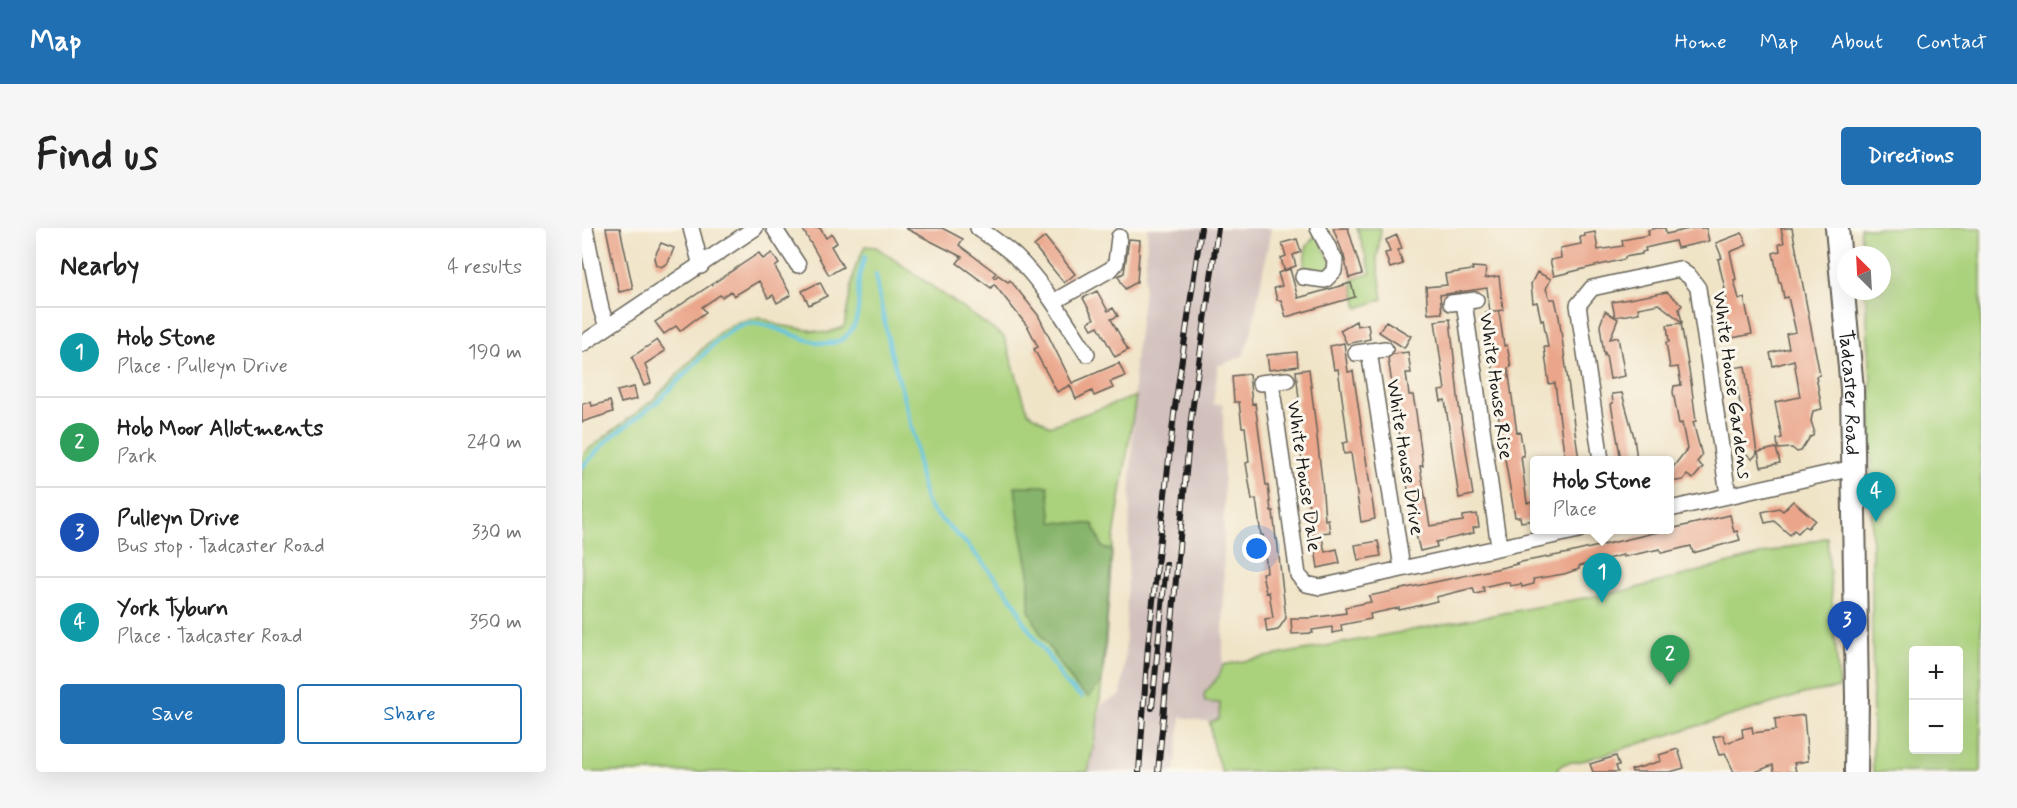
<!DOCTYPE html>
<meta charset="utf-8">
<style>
body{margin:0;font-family:Mynerve,sans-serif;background:#f6f6f6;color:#222}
.controls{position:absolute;right:18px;bottom:18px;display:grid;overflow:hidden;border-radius:6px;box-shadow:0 6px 24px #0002}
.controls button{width:54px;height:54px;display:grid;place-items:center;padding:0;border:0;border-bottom:2px solid #e0e0e0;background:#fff;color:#222;font:30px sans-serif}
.compass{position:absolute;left:1255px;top:18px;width:54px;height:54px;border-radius:50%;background:#fff;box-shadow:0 6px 24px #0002;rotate:336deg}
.you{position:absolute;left:675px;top:321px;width:21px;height:21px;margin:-15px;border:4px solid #fff;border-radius:50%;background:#1a73e8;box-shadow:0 0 0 9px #1a73e833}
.badge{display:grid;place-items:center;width:39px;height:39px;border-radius:50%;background:#1f6fb2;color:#fff;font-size:20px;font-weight:700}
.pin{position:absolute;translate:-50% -50px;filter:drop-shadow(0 2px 3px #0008)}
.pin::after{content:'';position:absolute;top:32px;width:21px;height:18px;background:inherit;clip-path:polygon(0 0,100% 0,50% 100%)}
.popup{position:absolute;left:948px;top:228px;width:144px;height:78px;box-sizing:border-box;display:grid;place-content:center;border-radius:6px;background:#fff;filter:drop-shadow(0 2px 4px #0005);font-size:20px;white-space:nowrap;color:#767676}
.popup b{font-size:22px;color:#222}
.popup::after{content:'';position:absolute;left:50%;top:100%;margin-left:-12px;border:12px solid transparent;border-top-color:#fff}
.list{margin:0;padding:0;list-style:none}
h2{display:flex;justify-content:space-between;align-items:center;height:78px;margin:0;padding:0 24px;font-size:26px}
h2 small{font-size:20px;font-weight:400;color:#767676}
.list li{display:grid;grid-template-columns:39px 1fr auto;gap:18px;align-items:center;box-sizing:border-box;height:90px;padding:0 24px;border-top:2px solid #e0e0e0}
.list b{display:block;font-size:22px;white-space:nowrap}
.list p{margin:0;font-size:20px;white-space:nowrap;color:#767676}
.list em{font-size:20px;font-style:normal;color:#767676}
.actions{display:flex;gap:12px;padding:18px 24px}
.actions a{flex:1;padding:14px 0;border:2px solid #1f6fb2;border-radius:6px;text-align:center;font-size:21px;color:#1f6fb2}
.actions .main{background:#1f6fb2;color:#fff}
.map{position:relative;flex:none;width:1399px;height:544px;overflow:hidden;border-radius:6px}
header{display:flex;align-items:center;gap:36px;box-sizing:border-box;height:84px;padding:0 30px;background:#1f6fb2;color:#fff}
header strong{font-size:28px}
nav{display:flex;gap:33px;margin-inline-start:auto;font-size:21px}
.intro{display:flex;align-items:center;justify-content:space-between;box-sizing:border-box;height:144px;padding:0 36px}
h1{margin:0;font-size:42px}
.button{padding:15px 27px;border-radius:6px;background:#1f6fb2;color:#fff;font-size:21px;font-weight:700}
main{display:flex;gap:36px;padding:0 36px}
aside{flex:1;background:#fff;border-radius:6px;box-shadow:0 6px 24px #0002}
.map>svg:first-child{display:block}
.industrial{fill:#d1c0bc}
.green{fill:#aad27d;stroke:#63774c;stroke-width:1.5;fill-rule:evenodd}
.forest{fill:#87b46c;stroke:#526844;stroke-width:1.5}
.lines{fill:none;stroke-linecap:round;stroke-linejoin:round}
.stream{stroke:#64c5e2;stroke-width:4}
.building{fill:#eaa58a}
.minor-casing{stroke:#666258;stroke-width:18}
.primary-casing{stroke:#666258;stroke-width:26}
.minor{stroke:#fff;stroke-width:15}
.primary{stroke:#fff;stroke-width:22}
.rail-casing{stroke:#1c1c1c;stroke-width:6}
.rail{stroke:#fbf7ec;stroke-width:4;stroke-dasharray:11;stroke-linecap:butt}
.labels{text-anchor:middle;stroke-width:6;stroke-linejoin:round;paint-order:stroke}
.street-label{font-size:20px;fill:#1c1c1c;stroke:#fbf7ec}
</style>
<header>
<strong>Map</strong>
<nav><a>Home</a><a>Map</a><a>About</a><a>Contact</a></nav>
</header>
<div class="intro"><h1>Find us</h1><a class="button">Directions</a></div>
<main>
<aside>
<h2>Nearby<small>4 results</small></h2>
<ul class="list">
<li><span class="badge" style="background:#0f9aa8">1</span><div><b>Hob Stone</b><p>Place · Pulleyn Drive</p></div><em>190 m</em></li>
<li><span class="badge" style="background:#2e9e5b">2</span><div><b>Hob Moor Allotments</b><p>Park</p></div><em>240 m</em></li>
<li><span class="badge" style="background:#1a4fb4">3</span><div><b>Pulleyn Drive</b><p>Bus stop · Tadcaster Road</p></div><em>330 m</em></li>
<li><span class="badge" style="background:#0f9aa8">4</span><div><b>York Tyburn</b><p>Place · Tadcaster Road</p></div><em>350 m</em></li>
</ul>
<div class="actions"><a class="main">Save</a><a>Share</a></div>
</aside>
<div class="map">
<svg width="1399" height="544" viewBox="0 0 1399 544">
<rect width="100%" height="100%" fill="#fbf7ec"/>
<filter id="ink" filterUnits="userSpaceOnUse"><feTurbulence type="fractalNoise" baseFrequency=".0167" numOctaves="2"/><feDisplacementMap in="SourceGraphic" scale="12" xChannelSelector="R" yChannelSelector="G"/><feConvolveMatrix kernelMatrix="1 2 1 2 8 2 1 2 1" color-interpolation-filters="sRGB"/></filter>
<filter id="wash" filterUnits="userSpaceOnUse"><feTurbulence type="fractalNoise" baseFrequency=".008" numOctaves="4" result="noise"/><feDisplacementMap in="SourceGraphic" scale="24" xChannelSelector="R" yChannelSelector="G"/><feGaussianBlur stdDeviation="1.35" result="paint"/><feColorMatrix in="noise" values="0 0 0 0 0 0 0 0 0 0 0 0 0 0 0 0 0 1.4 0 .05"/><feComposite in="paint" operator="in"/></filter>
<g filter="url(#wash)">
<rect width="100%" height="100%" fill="#f0e4c7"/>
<path class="industrial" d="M566,0h123l-19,103 -9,25 -25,10 -5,38h10l1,95 -1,166 -4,11 -15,19 16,7 -1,17 -9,3 -29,-5 -6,55h-87l14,-68 19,-9 4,-37 10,-297 8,-63z"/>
<path class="green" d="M775,0h24l-4,31 6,40 -25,9 -6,-28 19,-7z
M1278,0h121v544h-108l-2,-392 -6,-89h17v-36h-20zM1332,422h44v100h-44z
M734,6l15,28 -4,11 -12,1 -11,-8 2,-18z
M283,18l11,1 128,90 24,75 22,14 86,-30 -24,154 -7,104 -9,80 -8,38h-506v-314l3,-6 68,-52 54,-56 15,-14 16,-8 22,-5 18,8 49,8 17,-6 11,-59z
M1245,309l12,151 -32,5 -225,68 -16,2 -8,4 -1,5h-335l-9,-25 -3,-25 9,-3 1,-16 -15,-1 -1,-8 15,-18 4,-11 410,-76z"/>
<path class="forest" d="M433,258h33l4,36 41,2 10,24 9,2 -10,131 -13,16 -13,-10 -35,-52 -12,-25v-37l-10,-52z"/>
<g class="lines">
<path class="stream" d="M294,46l1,12 14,66 24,87 4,34 7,28 5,9 36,34 37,44 13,18 6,15 32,45 10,17 17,14
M105,144c17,-17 35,-42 59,-48 29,-7 80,40 104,8 12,-16 7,-35 9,-54 1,-7 4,-15 6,-22
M0,239l27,-28 47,-36 29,-29"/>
</g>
<g id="blocks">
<path class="building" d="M24,0h14l13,61 -14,3z
M220,0h18l6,10 6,-4 5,9 -6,3 12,21 -14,8z
M323,0h37l21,11 -4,6 37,28 -3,3 2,2 3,-3 10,7 2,-2 28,35 34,68 47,-20 6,13 -15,6 3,6 -19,8 -2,-5 -16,8 -6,-14 -13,7 -23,-43 4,-2 -10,-20 -34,-43 -3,4 -34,-25 5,-6z
M751,0h15l14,46 -13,4 -5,-22z
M1075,0h8l1,6 28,-6h12l3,13 -32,7 -2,-7 -30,7 1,3 -4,1v2l-17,3v2l-71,17 -4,-16 11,-2 -1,-10 21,-4 -1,-7 5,-1 -1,-2 11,-2 3,18 25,-4 -1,-6 27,-5 -1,-5z
M1199,0h11l28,147 -4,1 6,33 -9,2 -2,10 3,9 -1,6 -3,1 -9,14 -4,1 -5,-4 -14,1 -1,-10 5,-1 -7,-36 25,-5 -6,-37 -21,6 -3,-13 19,-5 -3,-14 10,-2 -8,-35 -4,1 -3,-16h-2l-6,-29 7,-2 -1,-7 5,-1z
M1160,5l5,12 -17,7 6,27 -2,1 5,19 5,-1 8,36 -25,5 -3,-15h3l-4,-16h3l-1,-5h1l-3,-13 2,-1 -7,-30 4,-1 -6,-15z
M815,7l5,14 -4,1 5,14 -13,4 -5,-15 5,-1 -4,-12z
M463,9l30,37 -11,9 -30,-37z
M547,11l11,1 -3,42 -12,7 -7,-13 6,-3z
M715,11l4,13 -8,3 3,11 -12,4 -3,-12 5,-2 -4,-13z
M79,15l13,5 -6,15 -7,4 -5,-2 -2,-7z
M177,25l4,6 9,-6 7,11 -4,3 16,28 -14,8 -4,-8 -5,3 -9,-17 -25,15 -3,-5 -9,6 -2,-2 -18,12 4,5 -13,9 -13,10 -4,-5 -12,8 -9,-12z
M890,39l14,1 -1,10 14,-2 4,34 -13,2 -3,-24 -47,7 2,18 -14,1 -2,-27 21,-2 -2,-11 28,-4z
M708,41l8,29 53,-15 4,14 -69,20 -5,-17h-4l-3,-12 8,-2 -4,-13z
M955,44l14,7 -5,10 4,10h5l4,18 20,143h-14l-10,-77 -6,1 -5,-37h4l-5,-28 -2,1 -4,-18 -4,1 -2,-19z
M238,54l7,14 -18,9 -7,-14z
M515,63l11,20 5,-3 5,8 -7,3 17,31 -13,7 -17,-31 -6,3 -4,-7 6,-3 -11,-21z
M1085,64l15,13 -3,4 3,13 -23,-18 -21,4 1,5 -24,4 -3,-15z
M917,83l5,35 3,-1 4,22 -3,1 9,65 3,-1 4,24h-3l6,47 7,-1v18l-13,2 -1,-5h-5l-14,-81 -15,-123z
M1023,83l13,8 -8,20 8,-2 7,39 -15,3 -4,-24 -1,-2 -1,2 -4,-30z
M868,91l9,87 14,89 -14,3 -14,-98 -4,1 -2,-10 6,-1 -10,-69z
M774,93l1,5 11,-2 2,15 -23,5 -7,-14z
M804,93l25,15 -7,12 -25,-16z
M1099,95l10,59 5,39 -3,1 9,34 -5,6 6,5 -10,12 -6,-4 -4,5 -13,2v-11l17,-22 -5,-26 -3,1 -6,-32 1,-6 7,-1 -3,-18 -8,1 -4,-26h3l-2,-17z
M75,112l8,11 -20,13 6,19 -7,3 -12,-29z
M762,115l4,29 5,-1 22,148 -14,3 -10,-69 -7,1 -1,-11 5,-1 -2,-16 -8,-57 -4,1 -4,-24z
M715,124l1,14 -29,4 -2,-15z
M826,124l3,21h-5l3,22h4l3,17 7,54h-3l10,60 33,-5v-5l14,-2 2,13 -6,1 1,5 -38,9 1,5 -17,4 -7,-29 -25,-164 5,-4z
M1163,138l12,88 -5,5 -10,-9 -3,-26h2l-1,-10h2l-9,-46z
M727,141l13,111 3,40 3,-1 2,13 -9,1 4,19 12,-3 3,14 -22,5 -17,-114 -4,-55h2l-3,-28z
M667,146l3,30 3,-1 11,82h2l3,26h2l3,28h1l9,79 -8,12 -11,2 -2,-13 8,-1 -4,-26 -3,1 -4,-20 5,-1 -4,-37h-2l-5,-36 -4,1 -6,-37 3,-1 -4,-35h-3l-3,-25h-5l-2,-26z
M52,159l3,12 -16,4 -4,-12z
M1040,165l12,44 3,23h-16l-10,-56 2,-1 -1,-9z
M28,173l3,11 -31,10v-18l9,-2 1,4z
M1194,220l4,15 -19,4 -3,-15z
M1211,273l22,19 -7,8 -3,-2 -7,7 -4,-3 -4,5 -16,-14 -9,2 -3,-11 17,-4 4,3z
M1148,287l4,17 3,-1 3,9 -47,13 -2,-7 -25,6 -5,1 -1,-4 -37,8v-2l-44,11v3l-15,5 -31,5 1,5 -12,3 -1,-3 -11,2 -1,-4h-5l-21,5 1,5 -9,2 -2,-6 -37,9 1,4 -24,6 -14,3v-2l-29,6 1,5 -30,6 1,6 -10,2v-6l-20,3 1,3 -21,1 -1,-16h20l35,-5 -1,-6 26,-5 -2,-6 127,-27 21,-5 -1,-1 53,-10z
M796,313l3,15 -23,4 -3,-15z
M1222,487l4,46 -14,2 2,9h-22l-1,-7 -18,7h-21l-9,-19 -6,2 -6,-18 10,-2 3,8 17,-6 -1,-8 10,-2 1,6 23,-3 -1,-11z
M1096,521l6,19 -14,4h-38l-1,-2 30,-9 -2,-6z
M1034,528l3,9 -3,1 2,6h-25l-3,-8z"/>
</g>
</g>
<g filter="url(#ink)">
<use href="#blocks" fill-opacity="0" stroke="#666258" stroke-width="1.5"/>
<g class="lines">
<g class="minor-casing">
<path id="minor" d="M3,0l16,81 6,18
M109,0l10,38
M192,0l24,37
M396,0c13,9 26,18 37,28 29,28 50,64 72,98
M721,49l22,3 9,-9 1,-11 -17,-32
M471,74l58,-33 5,-6 3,-26
M882,74l35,245
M869,75l25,-3
M0,116l173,-116
M787,123l33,217
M774,125l29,-4
M689,154l27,193 8,9 14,3 259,-57
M678,155l27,-3
M1019,232l-23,-155 14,-17 87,-19 11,8 8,11 30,207
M1088,281l183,-41"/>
</g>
<g class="primary-casing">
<g id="primary">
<path id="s1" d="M1255,0l15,161 5,308 -1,75"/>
</g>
</g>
<use href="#minor" class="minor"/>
<use href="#primary" class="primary"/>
<g class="rail-casing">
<path id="rail" d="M570,480l14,-144
M557,544l9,-126 26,-232 27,-186
M576,544l33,-353 27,-191"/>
</g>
<use href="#rail" class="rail"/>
</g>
</g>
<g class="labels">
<g class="street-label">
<text transform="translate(1151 157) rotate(82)" y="7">White House Gardens</text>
<text transform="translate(915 158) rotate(82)" y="7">White House Rise</text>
<text dy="7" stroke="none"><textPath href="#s1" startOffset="165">Tadcaster Road</textPath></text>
<text transform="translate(824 229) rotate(81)" y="7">White House Drive</text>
<text transform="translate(723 248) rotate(82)" y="7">White House Dale</text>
</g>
</g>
</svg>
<div class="controls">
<button>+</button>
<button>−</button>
</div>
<svg class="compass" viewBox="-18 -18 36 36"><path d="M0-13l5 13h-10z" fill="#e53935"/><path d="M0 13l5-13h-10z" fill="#767676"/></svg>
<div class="you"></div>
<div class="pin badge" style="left:1020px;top:375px;background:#0f9aa8">1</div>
<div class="popup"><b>Hob Stone</b>Place</div>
<div class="pin badge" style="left:1088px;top:457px;background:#2e9e5b">2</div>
<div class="pin badge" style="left:1265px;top:423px;background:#1a4fb4">3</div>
<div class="pin badge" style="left:1294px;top:294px;background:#0f9aa8">4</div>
</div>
</main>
